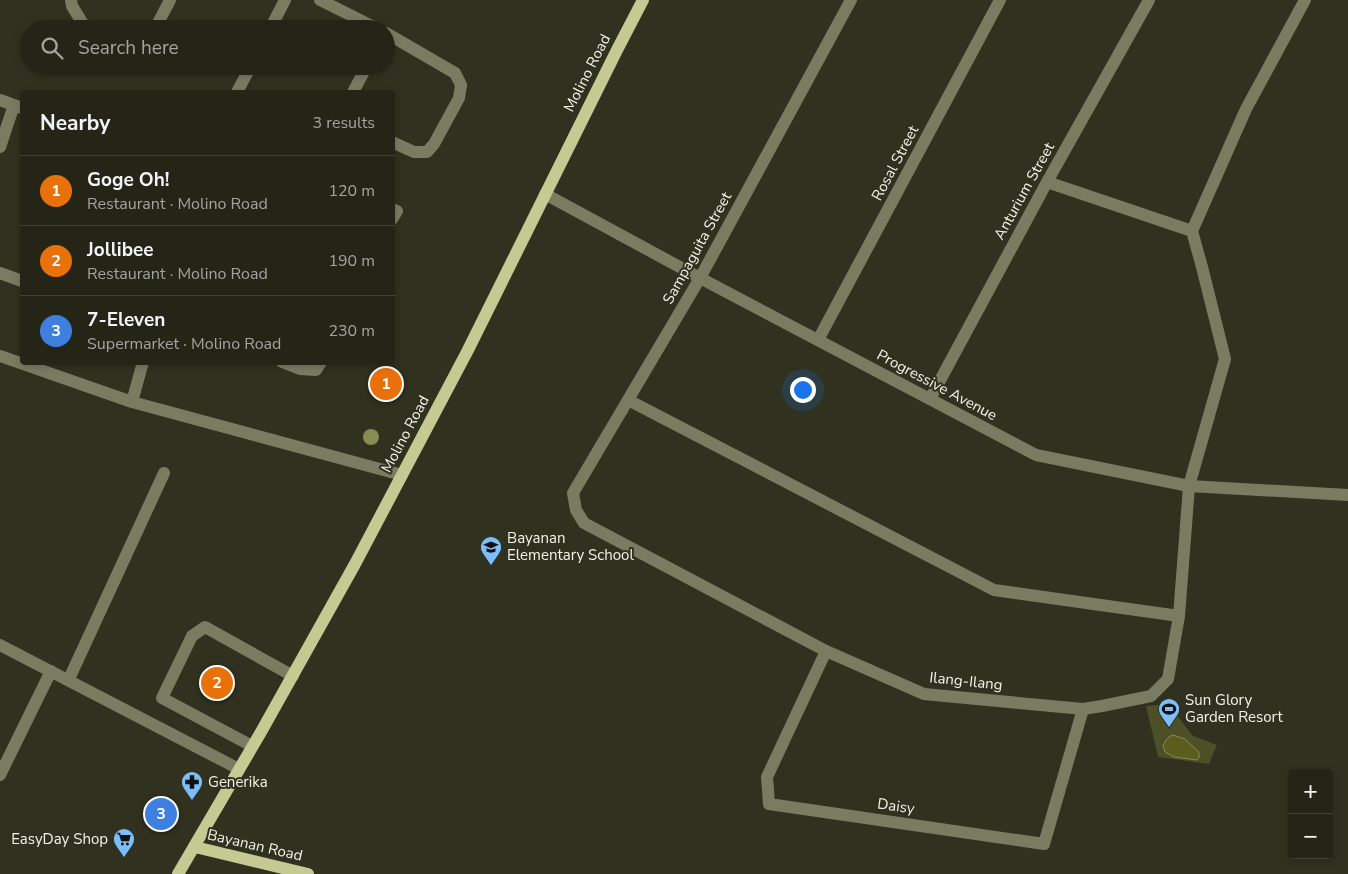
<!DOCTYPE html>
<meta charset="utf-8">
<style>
body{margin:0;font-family:"Nunito Sans",sans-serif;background:#303124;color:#f1f3f6}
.controls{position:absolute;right:15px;bottom:15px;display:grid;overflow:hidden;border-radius:5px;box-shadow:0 2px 8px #0003}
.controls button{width:45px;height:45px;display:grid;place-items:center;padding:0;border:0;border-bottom:1px solid #414236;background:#242517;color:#f1f3f6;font:25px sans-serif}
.you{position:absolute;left:802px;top:389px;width:18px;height:18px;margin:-12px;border:4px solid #fff;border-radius:50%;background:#1a73e8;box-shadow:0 0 0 8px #1a73e833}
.badge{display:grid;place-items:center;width:32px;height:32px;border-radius:50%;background:#7bbef8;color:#fff;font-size:16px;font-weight:700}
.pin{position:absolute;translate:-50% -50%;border:2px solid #fff;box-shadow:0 1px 5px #0006}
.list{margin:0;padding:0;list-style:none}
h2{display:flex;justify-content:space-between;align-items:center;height:65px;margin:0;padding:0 20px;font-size:21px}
h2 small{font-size:16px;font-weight:400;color:#a3a5a1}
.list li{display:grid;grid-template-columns:32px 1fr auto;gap:15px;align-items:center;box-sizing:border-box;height:70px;padding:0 20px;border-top:1px solid #414236}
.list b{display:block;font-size:19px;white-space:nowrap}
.list p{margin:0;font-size:16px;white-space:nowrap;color:#a3a5a1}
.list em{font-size:16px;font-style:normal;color:#a3a5a1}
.icon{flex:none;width:28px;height:28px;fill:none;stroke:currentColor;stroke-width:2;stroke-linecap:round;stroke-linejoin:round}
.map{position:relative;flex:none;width:1348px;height:874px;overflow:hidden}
.search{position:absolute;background:#242517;box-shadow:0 2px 8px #0003;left:20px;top:20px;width:375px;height:55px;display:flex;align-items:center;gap:12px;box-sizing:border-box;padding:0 18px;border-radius:28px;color:#a3a5a1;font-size:19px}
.panel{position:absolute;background:#242517;box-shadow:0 2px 8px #0003;left:20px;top:90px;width:375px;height:275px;border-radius:5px}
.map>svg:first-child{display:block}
.green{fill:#4d4f27}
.water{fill:#5b5d1d;stroke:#888a5a}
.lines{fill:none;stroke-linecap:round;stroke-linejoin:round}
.minor{stroke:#7a7c62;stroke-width:12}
.major{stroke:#c5c992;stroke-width:12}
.tree{fill:#898c52}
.labels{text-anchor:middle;stroke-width:4;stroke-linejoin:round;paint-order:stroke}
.street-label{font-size:15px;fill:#f1f3e7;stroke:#30311f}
.poi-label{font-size:15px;fill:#f1f3e7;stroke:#30311f;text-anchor:start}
</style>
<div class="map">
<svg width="1348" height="874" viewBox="0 0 1348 874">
<rect width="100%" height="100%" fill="#30311f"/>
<path class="green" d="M1168,704l25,32 24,9 -8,19 -51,-7 -12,-51z"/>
<path class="water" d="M1173,735l12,4 14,13v6l-2,2 -23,-3 -9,-5 -2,-6c3,-6 4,-9 10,-11z"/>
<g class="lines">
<path class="minor" d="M71,0l1,6 11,18 13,5
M320,0l58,29
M851,0l-151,278 -127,215 3,17 8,13 242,128 98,43 159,15 19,-3 49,-10 17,-17 11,-63 10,-130 36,-127 -23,-92 -10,-36 54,-122 59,-109
M155,29l15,-29
M270,29l15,-29
M386,33l69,40 6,12 -2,13 -25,46 -7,8h-13l-22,-10
M237,92l14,-26
M353,92l14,-26
M0,100l22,8
M0,147l14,-42
M1047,182l145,49
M545,194l155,84 336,177 153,31 159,9
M392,209l5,2 -5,8
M0,273l22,8
M818,340l182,-340
M0,356l132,46 270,73
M282,362l18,7 16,1 5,-8
M930,399l117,-217 102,-182
M628,400l366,190 185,26
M132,402l11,-40
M0,645l239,124
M826,651l-59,126 2,27 275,40 39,-135
M69,679l95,-206
M252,746l-90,-48 30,-62 13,-9 88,49
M0,775l51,-104"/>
<path class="major" d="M195,847l113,27
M178,874l83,-142 94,-168 113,-214 149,-300 26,-50"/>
</g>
<circle class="tree" cx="371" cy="437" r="8"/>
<defs>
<g id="school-pin" transform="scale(1.125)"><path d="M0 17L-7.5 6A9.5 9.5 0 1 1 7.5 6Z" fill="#7bbef8" stroke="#30311f"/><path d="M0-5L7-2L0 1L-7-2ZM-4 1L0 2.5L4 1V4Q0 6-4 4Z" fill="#111"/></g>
<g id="stadium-pin" transform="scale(1.125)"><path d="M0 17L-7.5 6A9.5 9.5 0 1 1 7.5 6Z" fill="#7bbef8" stroke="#30311f"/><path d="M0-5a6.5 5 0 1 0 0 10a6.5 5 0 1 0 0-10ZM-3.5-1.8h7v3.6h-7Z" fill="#111"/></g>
<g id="pharmacy-pin" transform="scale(1.125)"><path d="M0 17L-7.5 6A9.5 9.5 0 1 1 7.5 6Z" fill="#7bbef8" stroke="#30311f"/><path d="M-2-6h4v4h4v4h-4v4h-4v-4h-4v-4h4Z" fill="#111"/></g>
<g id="supermarket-pin" transform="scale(1.125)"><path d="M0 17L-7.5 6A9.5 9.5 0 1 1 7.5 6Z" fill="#7bbef8" stroke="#30311f"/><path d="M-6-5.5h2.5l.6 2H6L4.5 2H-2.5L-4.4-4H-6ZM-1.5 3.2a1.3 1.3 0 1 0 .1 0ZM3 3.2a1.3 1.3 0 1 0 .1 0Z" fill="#111"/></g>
</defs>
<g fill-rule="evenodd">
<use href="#school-pin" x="491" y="547"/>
<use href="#stadium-pin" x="1169" y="709"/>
<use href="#pharmacy-pin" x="192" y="782"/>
<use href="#supermarket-pin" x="124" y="839"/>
</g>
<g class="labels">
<g class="street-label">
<text transform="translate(587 73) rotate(-63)" y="5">Molino Road</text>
<text transform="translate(895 163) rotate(-62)" y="5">Rosal Street</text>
<text transform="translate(1024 191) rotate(-61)" y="5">Anturium Street</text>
<text transform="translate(697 248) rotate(-61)" y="5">Sampaguita Street</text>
<text transform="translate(937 385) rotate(28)" y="5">Progressive Avenue</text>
<text transform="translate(405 434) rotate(-62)" y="5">Molino Road</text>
<text transform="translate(966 681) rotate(6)" y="5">Ilang-Ilang</text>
<text transform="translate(896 806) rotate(8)" y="5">Daisy</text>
<text transform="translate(255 845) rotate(13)" y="5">Bayanan Road</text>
</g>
<g class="poi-label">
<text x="507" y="543">Bayanan<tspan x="507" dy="17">Elementary School</tspan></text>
<text x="1185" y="705">Sun Glory<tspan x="1185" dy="17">Garden Resort</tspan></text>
<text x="208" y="787">Generika</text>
<text x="108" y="844" text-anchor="end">EasyDay Shop</text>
</g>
</g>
</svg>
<div class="controls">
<button>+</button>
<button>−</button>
</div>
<div class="you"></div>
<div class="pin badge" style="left:386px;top:384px;background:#e8710a">1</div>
<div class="pin badge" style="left:217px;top:683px;background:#e8710a">2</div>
<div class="pin badge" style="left:161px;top:814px;background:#3f7fe0">3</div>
<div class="search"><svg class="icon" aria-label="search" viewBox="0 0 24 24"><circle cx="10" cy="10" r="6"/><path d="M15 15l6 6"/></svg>Search here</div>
<section class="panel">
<h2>Nearby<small>3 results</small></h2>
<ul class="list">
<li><span class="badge" style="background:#e8710a">1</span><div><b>Goge Oh!</b><p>Restaurant · Molino Road</p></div><em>120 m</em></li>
<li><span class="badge" style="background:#e8710a">2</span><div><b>Jollibee</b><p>Restaurant · Molino Road</p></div><em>190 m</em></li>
<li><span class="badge" style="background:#3f7fe0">3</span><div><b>7-Eleven</b><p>Supermarket · Molino Road</p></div><em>230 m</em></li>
</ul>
</section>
</div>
